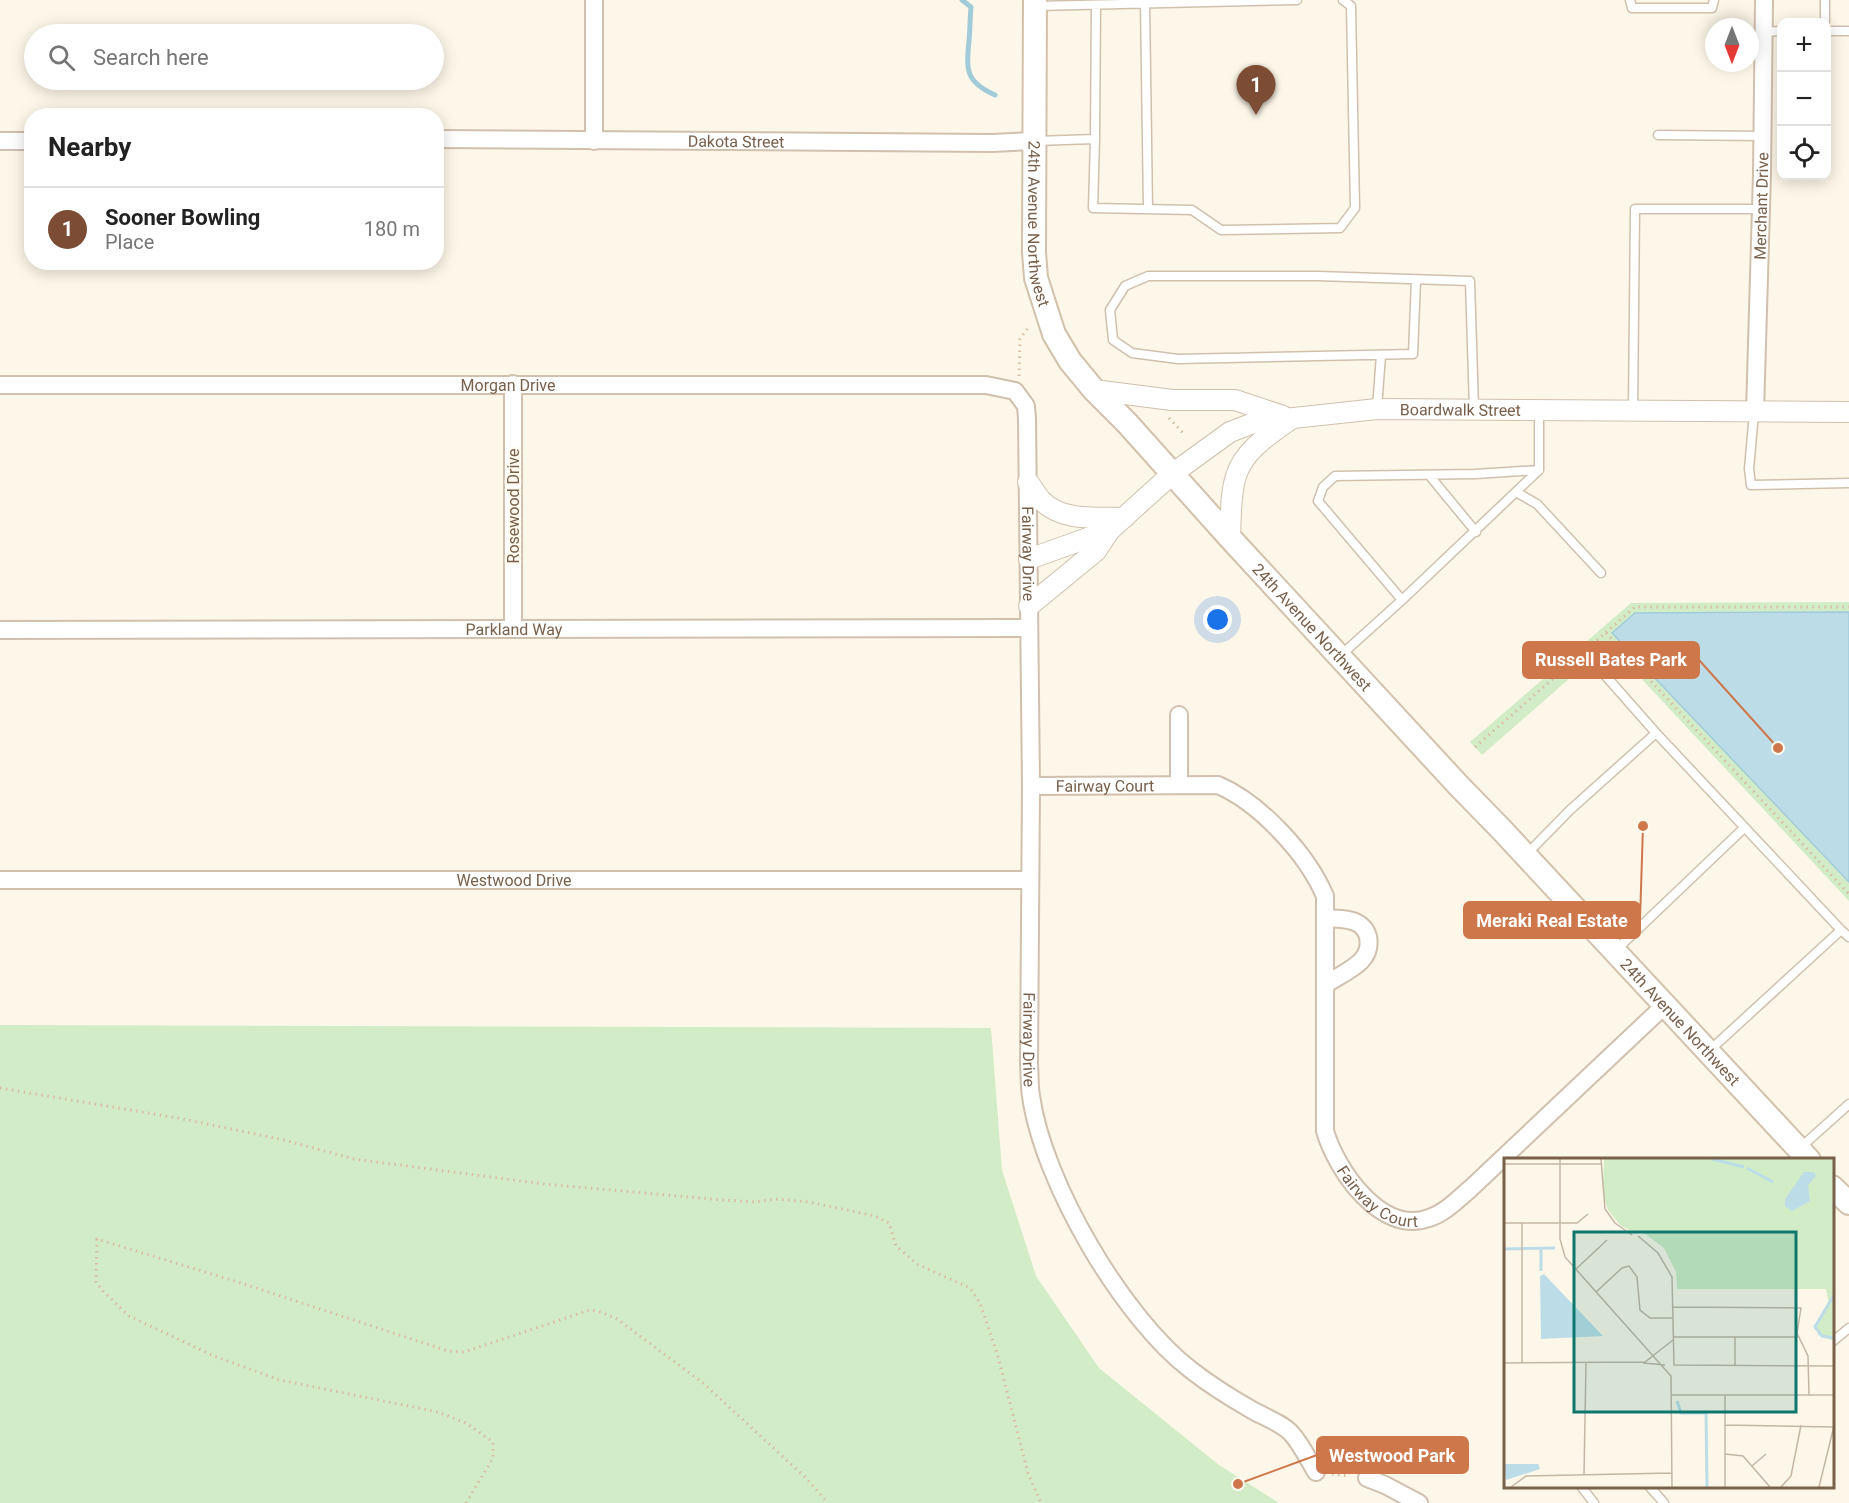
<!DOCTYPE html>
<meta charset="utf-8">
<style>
body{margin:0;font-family:Roboto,sans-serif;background:#f6f6f6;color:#222}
.controls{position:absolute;right:18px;top:18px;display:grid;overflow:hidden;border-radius:12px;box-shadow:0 3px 15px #0003}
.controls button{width:54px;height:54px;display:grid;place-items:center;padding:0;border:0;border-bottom:2px solid #e0e0e0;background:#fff;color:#222;font:30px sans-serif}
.compass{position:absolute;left:1705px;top:18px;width:54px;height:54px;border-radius:50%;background:#fff;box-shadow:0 3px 15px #0003;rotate:180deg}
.you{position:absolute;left:1218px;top:620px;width:21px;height:21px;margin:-15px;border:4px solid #fff;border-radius:50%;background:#1a73e8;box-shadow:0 0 0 9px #1a73e833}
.badge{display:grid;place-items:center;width:39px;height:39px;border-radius:50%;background:#7c4c34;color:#fff;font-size:20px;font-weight:700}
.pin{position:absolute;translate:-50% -50px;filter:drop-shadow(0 2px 3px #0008)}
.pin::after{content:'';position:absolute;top:32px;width:21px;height:18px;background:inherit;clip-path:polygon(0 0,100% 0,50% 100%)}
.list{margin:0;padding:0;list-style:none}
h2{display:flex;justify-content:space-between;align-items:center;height:78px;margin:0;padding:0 24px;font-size:26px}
h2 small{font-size:20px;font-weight:400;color:#767676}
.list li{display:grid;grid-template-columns:39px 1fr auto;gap:18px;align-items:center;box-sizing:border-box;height:84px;padding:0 24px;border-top:2px solid #e0e0e0}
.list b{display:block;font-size:22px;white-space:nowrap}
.list p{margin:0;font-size:20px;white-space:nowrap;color:#767676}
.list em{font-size:20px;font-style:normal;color:#767676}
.icon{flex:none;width:33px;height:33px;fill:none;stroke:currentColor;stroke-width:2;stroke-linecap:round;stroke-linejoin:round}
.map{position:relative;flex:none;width:1849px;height:1503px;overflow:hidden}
.search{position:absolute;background:#fff;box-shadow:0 3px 15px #0003;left:24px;top:24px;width:420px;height:66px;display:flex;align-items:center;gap:15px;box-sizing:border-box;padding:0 21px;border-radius:33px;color:#767676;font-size:22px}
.panel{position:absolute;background:#fff;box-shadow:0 3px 15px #0003;left:24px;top:108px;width:420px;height:162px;border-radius:24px}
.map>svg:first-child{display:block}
.green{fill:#d1ecc6}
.water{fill:#bcdde8;stroke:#a2cbda;stroke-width:1.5}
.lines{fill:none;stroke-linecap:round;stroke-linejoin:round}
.stream{stroke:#a2cbda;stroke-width:5}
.service-casing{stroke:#d0c0ad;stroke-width:11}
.minor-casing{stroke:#d0c0ad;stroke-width:20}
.tertiary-casing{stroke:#d0c0ad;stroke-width:22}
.secondary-casing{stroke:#d3c1ab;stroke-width:26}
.path{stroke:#d9bda2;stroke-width:3;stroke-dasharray:1.5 4.5;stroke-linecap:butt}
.service{stroke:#fff;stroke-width:8}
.minor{stroke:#fff;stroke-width:16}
.tertiary{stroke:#fff;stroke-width:20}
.secondary{stroke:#fff;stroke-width:22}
.labels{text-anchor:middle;stroke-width:4.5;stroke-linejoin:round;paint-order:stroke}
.street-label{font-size:16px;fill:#79604b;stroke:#fffbf0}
.inset-river{fill:none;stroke:#bcdde8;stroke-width:3}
.inset-road{fill:none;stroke:#c4b6a5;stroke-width:1.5}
.view{fill:#0f766e;fill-opacity:0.15;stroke:#0f766e;stroke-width:3}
.inset-edge{fill:none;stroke:#79604b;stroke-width:3}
.leader{fill:none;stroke:#ce774b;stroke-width:2}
.callout-dot{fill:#ce774b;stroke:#fffbf0;stroke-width:2}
.callout{fill:#ce774b;stroke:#ce774b;stroke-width:2}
.callout-label{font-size:18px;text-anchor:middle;font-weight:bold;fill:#fff}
</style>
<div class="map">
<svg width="1849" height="1503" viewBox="0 0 1849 1503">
<rect width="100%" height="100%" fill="#fdf7e9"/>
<path class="green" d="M1849,602v299l-240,-257 -127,111 -12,-13 161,-139z
M0,1025l991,3 11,142 34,106 63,92 120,97 60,38h-1279z"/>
<path class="water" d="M1849,612v270l-237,-249 23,-20z"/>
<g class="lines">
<path class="stream" d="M962,0l9,7c-1,11 -1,23 -2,34 -3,30 -3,41 26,54"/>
<g class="service-casing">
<path id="service" d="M1630,0l2,8h80l2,-8
M1145,4l3,205
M1036,6l261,-6
M1825,22v-22
M1826,31h23
M1764,32l18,-1
M1658,135l105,1
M1095,139l1,-134
M1035,141l60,-2 -2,69 99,2 29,20 119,-2 15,-20 -4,-202 -8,-6
M1416,280l-3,74 -235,5 -46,-6 -19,-13 -3,-30 15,-24 23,-10h170l152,5 4,128
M1377,408l4,-53
M1633,411l2,-202h126
M1754,413l-5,56 2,16 98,-2
M1429,475l47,57
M1516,492l21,12 64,69
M1402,600l137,-130
M1340,656l62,-56 -84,-99 5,-14 12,-11 140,-2 64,-4v-60
M1656,733l185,197 -132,121
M1526,855l44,-45 86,-77 -59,-67
M1841,930l8,7
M1616,950l128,-122
M1800,1148l49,-44
M1832,1342l17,-14
M1581,1486l13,17
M1649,1486l15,17"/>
</g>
<g class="minor-casing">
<g id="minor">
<path id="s1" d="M436,139l556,4 42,-2"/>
<path d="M0,141h32"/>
<path d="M594,141v-141"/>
<path d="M513,384v245"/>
<path id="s2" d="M0,385h986l29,6 11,15 1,13 4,367 -2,278c1,10 0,21 2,32 12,86 91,221 160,274 19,15 40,28 61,40 12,7 30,13 39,23 10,11 17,26 25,39"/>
<path id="s3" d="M1755,412l7,-238 2,-174"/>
<path id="s4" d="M0,630l1028,-2"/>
<path d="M1179,715v70"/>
<path id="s5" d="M1031,786l187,-1c42,18 89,69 107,111v235c11,38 56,105 104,87 16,-5 29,-19 41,-29l195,-184"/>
<path id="s6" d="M0,880h1029"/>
<path d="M1325,985c11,-8 26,-14 36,-24 10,-10 11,-28 -2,-37 -9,-6 -23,-5 -33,-6"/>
<path d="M1367,1478l18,7 34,18"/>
</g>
</g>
<g class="tertiary-casing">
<g id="tertiary">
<path d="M1094,390l78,10h63l48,16"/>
<path d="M1028,482c5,6 9,14 14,19 21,21 55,16 82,17"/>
<path d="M1230,538c1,-20 0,-43 6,-62 8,-26 34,-42 55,-57"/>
<path d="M1029,559l81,-29"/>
<path id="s7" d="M1029,606l67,-55 14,-21 62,-56 58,-42 26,-10 121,-13 472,3"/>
</g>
</g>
<g class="secondary-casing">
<g id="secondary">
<path id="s8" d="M1035,0l-1,252 2,26 18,56 16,27 24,29 33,33 103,115 229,248 41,42 309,332"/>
<path d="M1832,1187l17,16"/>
</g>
</g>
<path class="path" d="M1019,376l1,-37 9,-13
M1169,418l16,17
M1606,633l243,261
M1475,747l160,-140h214
M0,1088l178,30 106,22 70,19 190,25 179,16 32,2 21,-3 33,3 66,14 14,7 7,23 21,18 53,24 10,15 17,50 31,120 13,30
M1332,1474l17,2
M466,1503l27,-45v-16l-27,-19 -28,-11 -158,-32 -66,-24 -85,-40 -26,-25 -7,-9 1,-43 141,43 210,69 16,1 126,-42 11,2 16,7 86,64 103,95 22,25"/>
<use href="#service" class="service"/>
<use href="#minor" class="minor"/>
<use href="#tertiary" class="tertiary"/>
<use href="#secondary" class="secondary"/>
</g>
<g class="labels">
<g class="street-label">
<text dy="6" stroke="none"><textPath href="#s1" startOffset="300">Dakota Street</textPath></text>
<text dy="6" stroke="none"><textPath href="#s3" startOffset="206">Merchant Drive</textPath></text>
<text dy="6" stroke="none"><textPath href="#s8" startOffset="224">24th Avenue Northwest</textPath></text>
<text dy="6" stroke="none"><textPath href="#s2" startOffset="508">Morgan Drive</textPath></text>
<text dy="6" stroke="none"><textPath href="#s7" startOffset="500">Boardwalk Street</textPath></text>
<text transform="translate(513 506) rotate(-90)" y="6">Rosewood Drive</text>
<text dy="6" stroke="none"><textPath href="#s2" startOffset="1182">Fairway Drive</textPath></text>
<text dy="6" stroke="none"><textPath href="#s8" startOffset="728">24th Avenue Northwest</textPath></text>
<text dy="6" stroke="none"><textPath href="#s4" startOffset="514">Parkland Way</textPath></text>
<text dy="6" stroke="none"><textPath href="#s5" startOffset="74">Fairway Court</textPath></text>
<text dy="6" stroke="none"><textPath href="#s6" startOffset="514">Westwood Drive</textPath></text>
<text dy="6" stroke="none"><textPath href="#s8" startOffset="1268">24th Avenue Northwest</textPath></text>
<text dy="6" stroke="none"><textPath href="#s2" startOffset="1668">Fairway Drive</textPath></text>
<text dy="6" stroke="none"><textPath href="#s5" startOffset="668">Fairway Court</textPath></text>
</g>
</g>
<g transform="translate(1504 1158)">
<rect width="330" height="330" fill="#fdf7e9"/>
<path d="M100,1h230v182l-16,-6 -1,-9 12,-21 -3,-16h-149l-1,-17 -12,-24 -24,-18 -6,3 -14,-8 -12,-15 -5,-16z" fill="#d1ecc6"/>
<path d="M300,14h10l2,4 -8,9 2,16 -18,10 -7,-5v-7zM40,116l59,62 -62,3 -1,-63zM0,306h34l2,5 -34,11z" fill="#bcdde8"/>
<path class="inset-river" d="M208,1l32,8M243,10l26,14M0,91l51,-1M37,113v-21M330,137l-19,32 7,9 12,2M173,243l4,12h25l1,74"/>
<path class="inset-road" d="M56,1v80l5,18 106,119 1,111M97,1l4,50 10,14 17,12M0,6h97M0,65h73l11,-9M134,78l20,17 14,24 2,88 160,1M72,111l31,-29M92,134l26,-24 7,-2 8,11 3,33 10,8h22M169,149l128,1 -4,25 11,23 1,39M170,179h124M231,179v29M0,205l141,-1 28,-22M18,205v-140M139,205l22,2M168,237h162M221,267l109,2M221,296l18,2 27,31M248,308l14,-12M80,317l2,-112M7,329l15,-11 146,-3M221,329v-92M277,329l10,-11 10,-51M315,329l15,-61"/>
<path class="view" d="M70,74h222v180h-222z"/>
<rect width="330" height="330" class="inset-edge"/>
</g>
<path class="leader" d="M1778 748L1699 660M1643 826L1640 920M1238 1484L1317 1455"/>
<g class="callout-dot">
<circle cx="1778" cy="748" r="6"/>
<circle cx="1643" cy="826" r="6"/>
<circle cx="1238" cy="1484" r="6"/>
</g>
<g class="callout">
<rect x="1523" y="642" width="176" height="36" rx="6"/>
<rect x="1464" y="902" width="176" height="36" rx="6"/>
<rect x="1317" y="1437" width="151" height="36" rx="6"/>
</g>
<g class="callout-label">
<text x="1611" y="666">Russell Bates Park</text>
<text x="1552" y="927">Meraki Real Estate</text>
<text x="1392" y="1462">Westwood Park</text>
</g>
</svg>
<div class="controls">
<button>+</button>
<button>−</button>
<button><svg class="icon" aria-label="locate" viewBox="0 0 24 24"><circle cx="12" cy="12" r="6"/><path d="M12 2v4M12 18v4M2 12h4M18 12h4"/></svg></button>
</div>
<svg class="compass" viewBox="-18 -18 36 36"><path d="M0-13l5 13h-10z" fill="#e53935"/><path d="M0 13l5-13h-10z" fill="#767676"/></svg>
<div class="you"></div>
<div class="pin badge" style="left:1256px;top:115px">1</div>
<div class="search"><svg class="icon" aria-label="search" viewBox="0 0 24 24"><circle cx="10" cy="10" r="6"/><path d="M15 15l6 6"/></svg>Search here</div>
<section class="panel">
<h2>Nearby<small></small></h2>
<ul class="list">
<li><span class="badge">1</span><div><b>Sooner Bowling</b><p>Place</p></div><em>180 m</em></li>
</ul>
</section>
</div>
